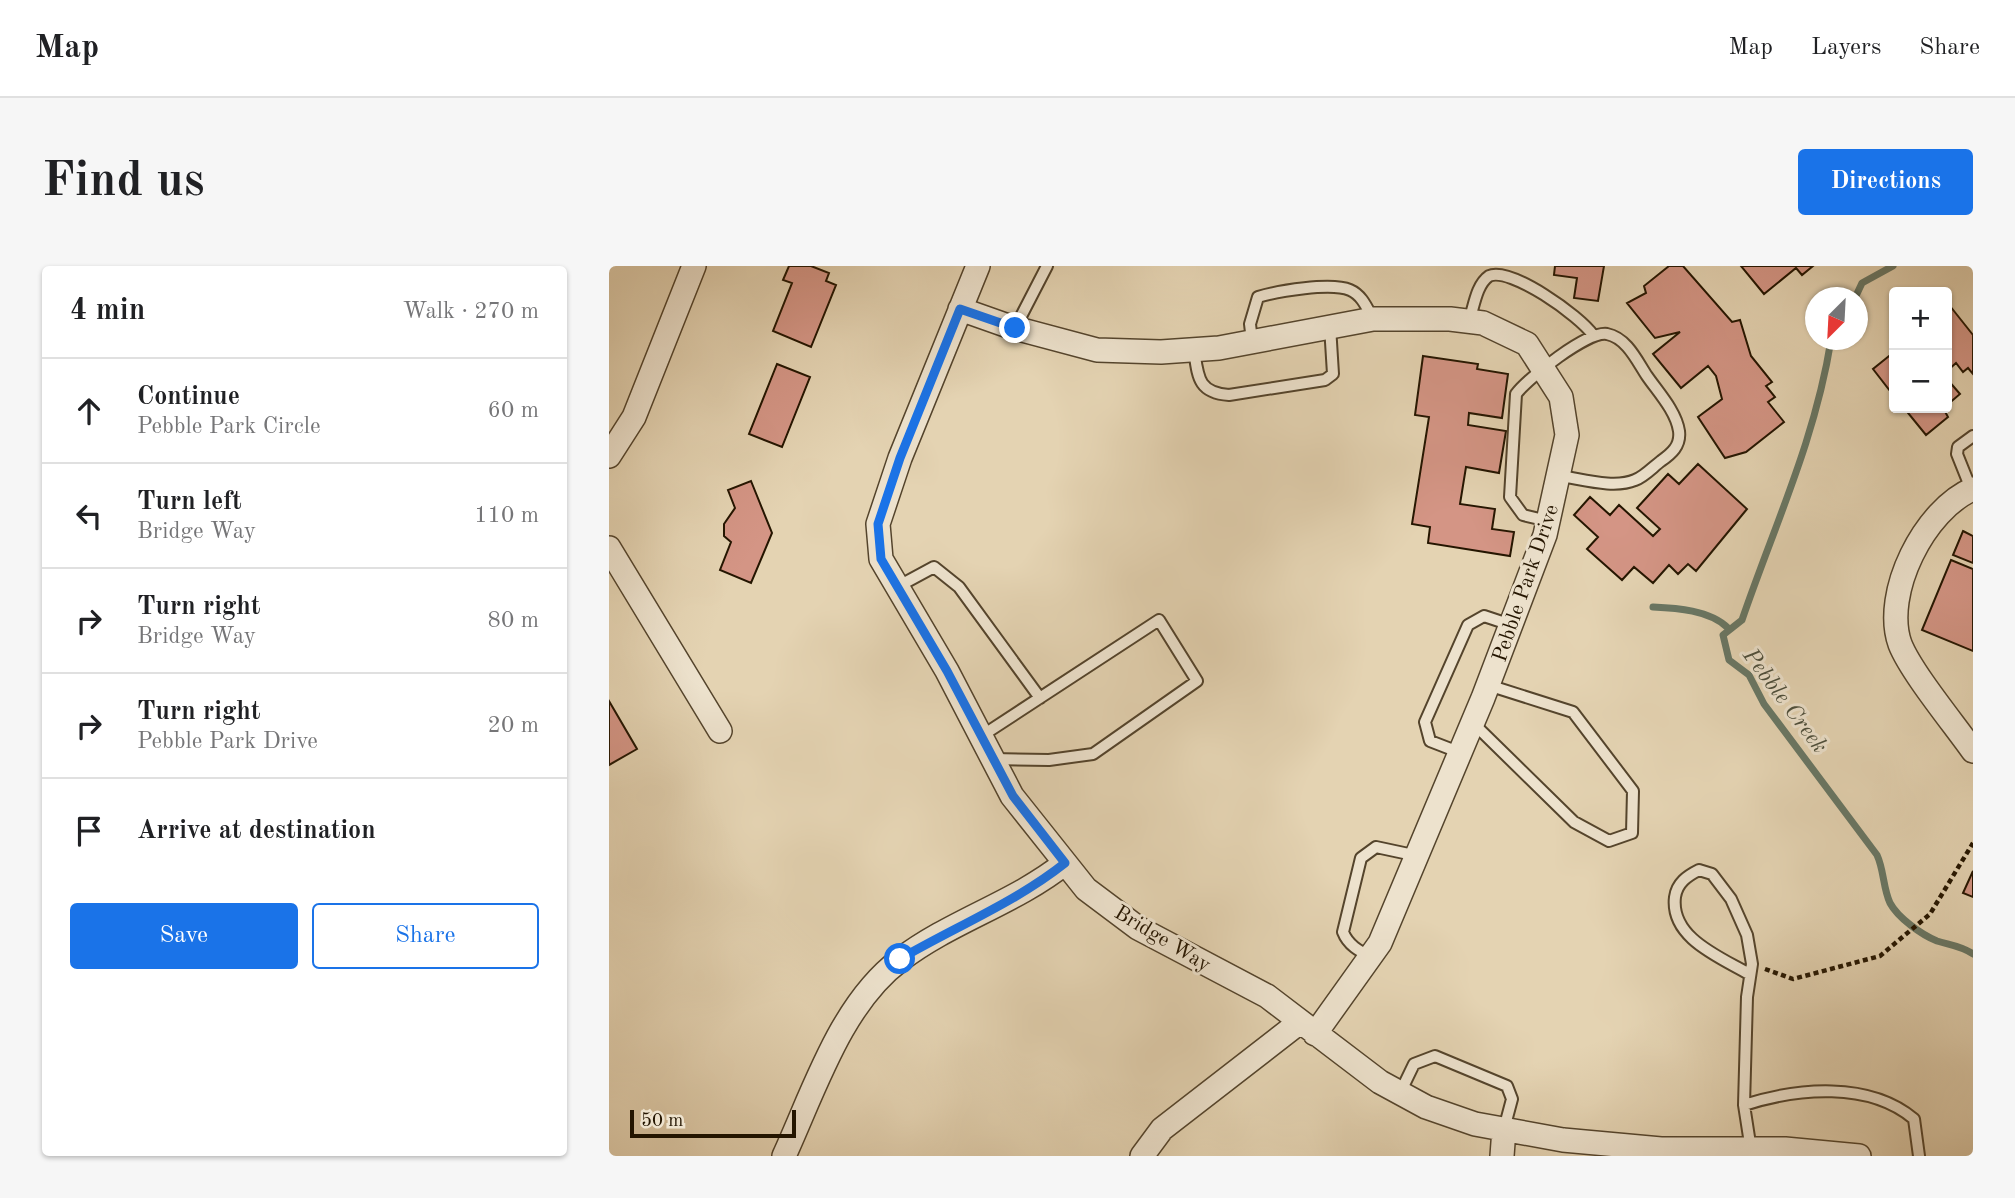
<!DOCTYPE html>
<meta charset="utf-8">
<style>
body{margin:0;font-family:"Old Standard TT",serif;background:#f6f6f6;color:#202124}
.controls{position:absolute;right:21px;top:21px;display:grid;overflow:hidden;border-radius:7px;box-shadow:0 2px 5px #0004}
.controls button{width:63px;height:63px;display:grid;place-items:center;padding:0;border:0;border-bottom:2px solid #e0e0e0;background:#fff;color:#202124;font:35px sans-serif}
.compass{position:absolute;left:1196px;top:21px;width:63px;height:63px;border-radius:50%;background:#fff;box-shadow:0 2px 5px #0004;rotate:204deg}
.scale{position:absolute;left:21px;bottom:18px;width:166px;box-sizing:border-box;padding-left:7px;border:4px solid #241500;border-top:0;font-size:19px;line-height:24px;white-space:nowrap;color:#241500;-webkit-text-stroke:5px #ede2cd;paint-order:stroke}
.stop{position:absolute;width:21px;height:21px;margin:-16px;border:5px solid #1a73e8;border-radius:50%;background:#fff}
.stop.end{background:#1a73e8;border-color:#fff;box-shadow:0 2px 7px #0008}
.list{margin:0;padding:0;list-style:none}
h2{display:flex;justify-content:space-between;align-items:center;height:91px;margin:0;padding:0 28px;font-size:30px}
h2 small{font-size:23px;font-weight:400;color:#757577}
.list li{display:grid;grid-template-columns:46px 1fr auto;gap:21px;align-items:center;box-sizing:border-box;height:105px;padding:0 28px;border-top:2px solid #e0e0e0}
.list b{display:block;font-size:26px;white-space:nowrap}
.list p{margin:0;font-size:23px;white-space:nowrap;color:#757577}
.list em{font-size:23px;font-style:normal;color:#757577}
.actions{display:flex;gap:14px;padding:21px 28px}
.actions a{flex:1;padding:16px 0;border:2px solid #1a73e8;border-radius:7px;text-align:center;font-size:24px;color:#1a73e8}
.actions .main{background:#1a73e8;color:#fff}
.icon{flex:none;width:38px;height:38px;fill:none;stroke:currentColor;stroke-width:2;stroke-linecap:round;stroke-linejoin:round}
.map{position:relative;flex:none;width:1364px;height:890px;overflow:hidden;border-radius:7px}
header{display:flex;align-items:center;gap:42px;box-sizing:border-box;height:98px;padding:0 35px;background:#fff;border-bottom:2px solid #e0e0e0}
header strong{font-size:33px}
nav{display:flex;gap:38px;margin-inline-start:auto;font-size:24px}
.intro{display:flex;align-items:center;justify-content:space-between;box-sizing:border-box;height:168px;padding:0 42px}
h1{margin:0;font-size:49px}
.button{padding:18px 32px;border-radius:7px;background:#1a73e8;color:#fff;font-size:24px;font-weight:700}
main{display:flex;gap:42px;padding:0 42px}
aside{flex:1;background:#fff;border-radius:7px;box-shadow:0 2px 5px #0004}
.map>svg:first-child{display:block}
.lines{fill:none;stroke-linecap:round;stroke-linejoin:round}
.stream{stroke:#687765;stroke-width:7}
.building{fill:#d49585;stroke:#241500;stroke-width:2}
.lane-casing{stroke:#54442c;stroke-width:14}
.street-casing{stroke:#54442c;stroke-width:26}
.path{stroke:#241500;stroke-width:4.5;stroke-dasharray:5 3.5;stroke-linecap:butt}
.lane{stroke:#ede2cd;stroke-width:10}
.street{stroke:#ede2cd;stroke-width:23}
.route{stroke:#1a73e8;stroke-width:9}
.labels{text-anchor:middle;stroke-width:6;stroke-linejoin:round;paint-order:stroke}
.street-label{font-size:21px;fill:#241500;stroke:#ede2cd}
.water-label{font-size:23px;font-style:italic;fill:#4c4e3b;stroke:#ede2cd}
</style>
<header>
<strong>Map</strong>
<nav><a>Map</a><a>Layers</a><a>Share</a></nav>
</header>
<div class="intro"><h1>Find us</h1><a class="button">Directions</a></div>
<main>
<aside>
<h2>4 min<small>Walk · 270 m</small></h2>
<ul class="list">
<li><svg class="icon" aria-label="ahead" viewBox="0 0 24 24"><path d="M12 20V5M6 11l6-6 6 6"/></svg><div><b>Continue</b><p>Pebble Park Circle</p></div><em>60 m</em></li>
<li><svg class="icon" aria-label="left" viewBox="0 0 24 24"><path d="M17 20v-9H6M10 6l-5 5 5 5"/></svg><div><b>Turn left</b><p>Bridge Way</p></div><em>110 m</em></li>
<li><svg class="icon" aria-label="right" viewBox="0 0 24 24"><path d="M7 20v-9h11M14 6l5 5-5 5"/></svg><div><b>Turn right</b><p>Bridge Way</p></div><em>80 m</em></li>
<li><svg class="icon" aria-label="right" viewBox="0 0 24 24"><path d="M7 20v-9h11M14 6l5 5-5 5"/></svg><div><b>Turn right</b><p>Pebble Park Drive</p></div><em>20 m</em></li>
<li><svg class="icon" aria-label="arrive" viewBox="0 0 24 24"><path d="M6 21V4h12l-3 4 3 4H6"/></svg><div><b>Arrive at destination</b></div></li>
</ul>
<div class="actions"><a class="main">Save</a><a>Share</a></div>
</aside>
<div class="map">
<svg width="1364" height="890" viewBox="0 0 1364 890">
<rect width="100%" height="100%" fill="#e4d3b2"/>
<filter id="stains"><feTurbulence type="fractalNoise" baseFrequency=".00286" numOctaves="4"/><feColorMatrix values="0 0 0 0 .2 0 0 0 0 .09 0 0 0 0 .02 0 0 0 .5 -.17"/></filter>
<radialGradient id="worn" r=".72"><stop offset=".6" stop-color="#630" stop-opacity="0"/><stop offset="1" stop-color="#630" stop-opacity=".3"/></radialGradient>
<g class="lines">
<path class="stream" d="M1246,32l7,-15 31,-17
M1222,74c-16,100 -56,184 -89,280l-19,15 6,25 20,15 15,29 113,151c7,15 6,33 13,48 8,15 32,32 47,38 13,4 25,5 36,13
M1044,341c23,1 57,3 75,21"/>
</g>
<path class="building" d="M180,0h22l18,7 -3,8 10,4 -25,62 -38,-16 19,-48 -9,-3z
M946,0h49l-6,35 -24,-3 3,-20 -23,-3z
M1060,0h14l49,56 8,-2 11,36 21,26 -6,4 9,11 -7,5 16,20 -38,30 -21,6 -27,-41 24,-18 -6,-23 -8,-10 -27,22 -28,-34 27,-22 -25,6 -28,-35 19,-10 -2,-7z
M1132,0h72l-11,9 -6,-7 -32,26z
M1341,40l23,29v39l-5,-6 -5,4 -7,-9 -9,8v-62z
M1285,86v44l-21,-27z
M814,90l55,8 -1,5 31,5 -6,44 -33,-5 -1,12 38,6 -7,42 -33,-6 -6,37 35,5 -3,20 22,3 -4,24 -82,-13 2,-16 -18,-3 17,-107 -14,-2z
M168,98l33,13 -28,70 -33,-13z
M1338,113l13,15 -13,11z
M1295,142h39l5,9 -22,18z
M1089,198l49,45 -51,62 -8,-7 -10,10 -9,-9 -16,18 -19,-16 -12,13 -35,-31 11,-12 -24,-22 16,-18 20,18 9,-10 34,31 7,-7 -23,-21 31,-34 11,10z
M142,215l21,52 -21,50 -31,-13 11,-28 -7,-6v-12l11,-16 -7,-18z
M1354,265l10,5v27l-20,-8z
M1342,294l22,9v82l-51,-21z
M0,435l28,48 -28,16z
M1364,605v26l-10,-4z"/>
<g class="lines">
<g class="lane-casing">
<path id="lane" d="M860,55c5,-14 7,-36 20,-45 21,-10 91,40 104,59
M406,62l32,-62
M643,75l-2,-17 8,-27c20,-6 73,-15 92,-7 12,5 17,18 23,29
M585,84c4,27 4,43 35,45l96,-15 8,-6 -3,-48
M1362,223l-14,-35 1,-7 15,-11
M939,255l-25,-6 -13,-18 6,-103c12,-16 71,-63 91,-60 20,4 30,27 40,42 11,16 29,35 32,55 2,15 -8,23 -18,30 -8,6 -17,16 -26,19 -21,9 -53,-1 -75,-4
M288,321l37,-20 25,20 81,111
M864,457l101,99 35,19 23,-8 1,-42 -60,-79 -85,-27
M371,471l179,-117 38,61 -104,73 -44,6 -57,-1
M852,487l-31,-12 -5,-19 43,-97 16,-9 27,9
M762,691c-12,-6 -23,-12 -28,-25l18,-74 15,-11 42,9
M1140,708c-29,-17 -79,-36 -74,-77 2,-14 12,-21 24,-27l13,4 19,25 16,36 5,29 -5,33 -3,108 7,45
M791,827l14,-29 21,-8 72,30 5,13 -8,30
M1135,839c53,-17 125,-24 170,14l5,37"/>
</g>
<g class="street-casing">
<path id="street" d="M369,0l-78,192 -22,66 3,35 66,112 65,125 74,93 52,39 129,68 113,86 46,25 49,17 88,16 98,9h124l74,7
M351,43l51,18 86,23 64,2 58,-4 154,-29h77l33,4 44,21 34,53 6,38 -22,100 -62,163 -103,245 -65,91
M0,190l25,-39 60,-151
M1364,223c-48,20 -91,104 -73,155 11,28 54,80 73,107
M0,282l111,183
M175,890c30,-65 57,-152 116,-196 51,-39 115,-57 165,-97
M533,890l20,-27 138,-107
M893,890l2,-27"/>
</g>
<path class="path" d="M1156,703l28,10 87,-23 50,-42 43,-71"/>
<use href="#lane" class="lane"/>
<use href="#street" class="street"/>
</g>
<g class="lines">
<path class="route" d="M291,693c55,-32 116,-57 165,-96l-52,-67 -66,-125 -66,-112 -3,-35 22,-66 60,-149 55,19"/>
</g>
<g class="labels">
<g class="street-label">
<text transform="translate(916 317) rotate(-71)" y="7">Pebble Park Drive</text>
<text transform="translate(554 672) rotate(31)" y="7">Bridge Way</text>
</g>
<g class="water-label">
<text transform="translate(1177 434) rotate(53)" y="8">Pebble Creek</text>
</g>
</g>
<rect width="100%" height="100%" filter="url(#stains)"/>
<rect width="100%" height="100%" fill="url(#worn)"/>
</svg>
<div class="controls">
<button>+</button>
<button>−</button>
</div>
<svg class="compass" viewBox="-18 -18 36 36"><path d="M0-13l5 13h-10z" fill="#e53935"/><path d="M0 13l5-13h-10z" fill="#757577"/></svg>
<div class="scale">50 m</div>
<div class="stop" style="left:291px;top:693px"></div>
<div class="stop end" style="left:406px;top:62px"></div>
</div>
</main>
